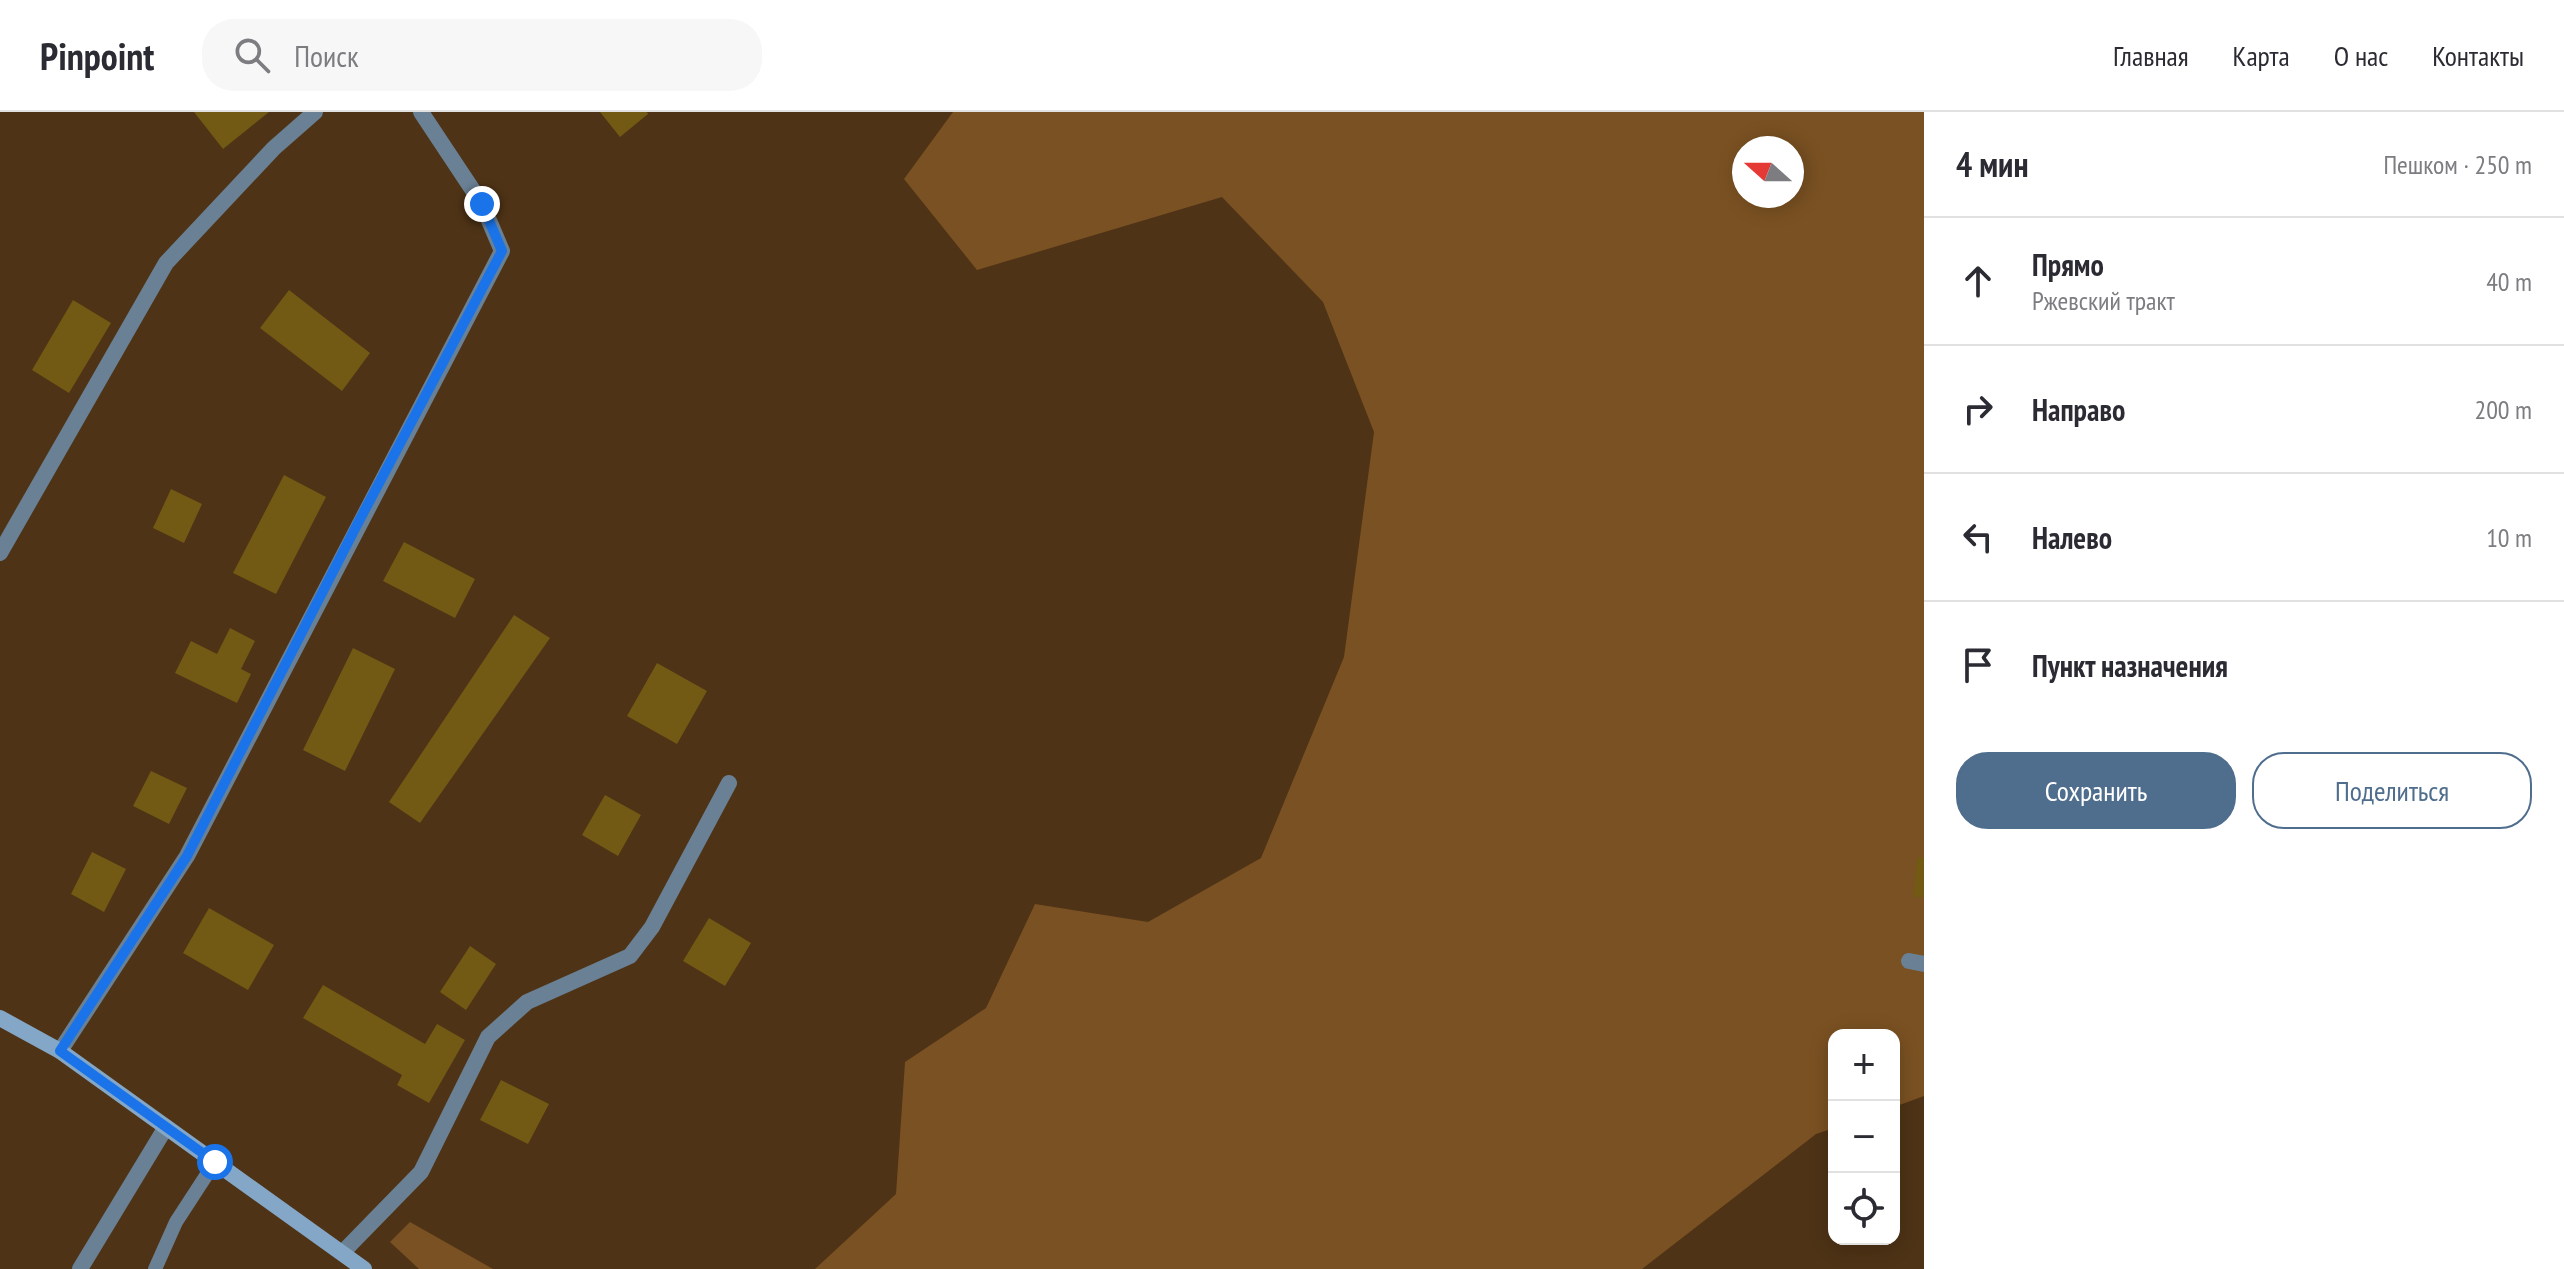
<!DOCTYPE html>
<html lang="ru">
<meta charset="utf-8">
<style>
body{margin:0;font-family:"PT Sans Narrow",sans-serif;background:#f7f7f7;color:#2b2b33}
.controls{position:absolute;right:24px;bottom:24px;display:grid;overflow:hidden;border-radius:16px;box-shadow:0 4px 20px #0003}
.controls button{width:72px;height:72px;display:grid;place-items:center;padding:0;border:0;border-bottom:2px solid #e1e1e2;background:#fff;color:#2b2b33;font:40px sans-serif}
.compass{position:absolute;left:1732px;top:24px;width:72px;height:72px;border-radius:50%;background:#fff;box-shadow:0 4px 20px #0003;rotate:291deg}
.stop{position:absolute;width:24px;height:24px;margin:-18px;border:6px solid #1a73e8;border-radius:50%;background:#fff}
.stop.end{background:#1a73e8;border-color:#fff;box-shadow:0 2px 8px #0008}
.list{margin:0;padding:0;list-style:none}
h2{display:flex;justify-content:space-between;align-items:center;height:104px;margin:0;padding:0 32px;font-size:34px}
h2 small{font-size:26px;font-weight:400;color:#7c7c81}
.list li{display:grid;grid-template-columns:52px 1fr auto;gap:24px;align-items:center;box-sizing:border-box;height:128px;padding:0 32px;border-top:2px solid #e1e1e2}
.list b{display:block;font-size:30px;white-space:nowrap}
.list p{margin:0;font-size:26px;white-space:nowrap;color:#7c7c81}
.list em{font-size:26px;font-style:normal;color:#7c7c81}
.actions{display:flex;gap:16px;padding:24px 32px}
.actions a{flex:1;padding:18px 0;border:2px solid #4f6d8c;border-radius:32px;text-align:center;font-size:28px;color:#4f6d8c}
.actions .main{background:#4f6d8c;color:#fff}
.icon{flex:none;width:44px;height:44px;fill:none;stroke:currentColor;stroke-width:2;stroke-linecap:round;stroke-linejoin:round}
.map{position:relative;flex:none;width:1924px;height:1157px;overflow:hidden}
header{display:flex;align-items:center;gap:48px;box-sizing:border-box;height:112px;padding:0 40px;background:#fff;border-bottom:2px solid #e1e1e2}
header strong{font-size:38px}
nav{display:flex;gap:44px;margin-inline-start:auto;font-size:28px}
.search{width:560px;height:72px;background:#f7f7f7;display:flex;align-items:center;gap:20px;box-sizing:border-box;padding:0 28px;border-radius:32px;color:#7c7c81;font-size:30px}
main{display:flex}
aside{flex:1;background:#fff}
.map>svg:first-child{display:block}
.green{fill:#7a5122;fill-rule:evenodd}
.building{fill:#725914}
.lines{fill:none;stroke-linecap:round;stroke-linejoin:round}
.lane{stroke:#6a8094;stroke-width:14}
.street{stroke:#6a8094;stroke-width:16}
.secondary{stroke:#84a7c7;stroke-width:16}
.route{stroke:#1a73e8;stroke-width:10}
</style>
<header>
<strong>Pinpoint</strong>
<div class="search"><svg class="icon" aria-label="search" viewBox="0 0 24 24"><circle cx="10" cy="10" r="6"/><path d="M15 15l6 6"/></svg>Поиск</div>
<nav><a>Главная</a><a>Карта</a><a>О нас</a><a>Контакты</a></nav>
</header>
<main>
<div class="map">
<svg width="1924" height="1157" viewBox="0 0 1924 1157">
<rect width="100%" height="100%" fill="#4e3316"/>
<path class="green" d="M953,0h971v984l-30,11v-72h-60v93l-18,6 -174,135h-827l81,-75 9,-132 81,-54 49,-104 113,18 113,-64 83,-201 30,-225 -51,-130 -101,-105 -245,73 -73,-91zM1744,36h48v48h-48z
M410,1110l83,47h-74l-29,-27z"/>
<path class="building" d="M194,0h75l-46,37z
M600,0h47l1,2 -28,23z
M289,178l81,63 -28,38 -82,-63z
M73,188l38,23 -42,70 -37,-23z
M284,363l42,22 -50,97 -43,-21z
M171,377l31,15 -18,39 -31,-15z
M404,430l71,37 -20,39 -72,-37z
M514,503l36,23 -130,185 -31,-21z
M230,516l25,13 -14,28 10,5 -14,29 -62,-30 16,-32 26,13z
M353,536l42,21 -50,102 -42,-21z
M657,551l50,28 -30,53 -50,-28z
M151,659l36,17 -18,36 -36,-18z
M605,683l36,20 -23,41 -36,-21z
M92,740l34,17 -22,43 -33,-18z
M1917,745l7,1v39h-11z
M209,796l65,37 -26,45 -65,-37z
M709,806l42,25 -26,43 -42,-25z
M470,834l26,18 -30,46 -26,-18z
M323,873l102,59 12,-20 28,16 -36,63 -32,-18 5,-10 -99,-57z
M501,968l48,24 -21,40 -48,-24z"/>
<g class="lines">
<path class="lane" d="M155,1157l21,-47 39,-60"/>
<path class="street" d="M0,441l166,-290 108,-115 41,-36
M1909,849l15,3
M60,939l127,-195 315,-605 -20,-47 -61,-92
M343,1140l78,-80 67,-135 39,-35 103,-46 22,-29 77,-144
M80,1157l86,-142"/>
<path class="secondary" d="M0,906l60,33 304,218"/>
</g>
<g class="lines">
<path class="route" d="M215,1050l-155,-111 127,-195 172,-335 143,-270 -20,-47"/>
</g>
</svg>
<div class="controls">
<button>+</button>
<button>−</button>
<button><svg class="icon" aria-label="locate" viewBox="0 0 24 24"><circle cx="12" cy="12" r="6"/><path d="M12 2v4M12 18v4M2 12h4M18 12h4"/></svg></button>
</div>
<svg class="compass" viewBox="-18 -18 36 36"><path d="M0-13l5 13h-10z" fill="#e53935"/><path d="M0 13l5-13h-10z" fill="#7c7c81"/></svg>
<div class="stop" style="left:215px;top:1050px"></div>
<div class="stop end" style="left:482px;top:92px"></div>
</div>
<aside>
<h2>4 мин<small>Пешком · 250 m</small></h2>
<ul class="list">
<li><svg class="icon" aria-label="ahead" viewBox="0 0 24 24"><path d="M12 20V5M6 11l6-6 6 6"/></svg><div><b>Прямо</b><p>Ржевский тракт</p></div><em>40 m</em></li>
<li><svg class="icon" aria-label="right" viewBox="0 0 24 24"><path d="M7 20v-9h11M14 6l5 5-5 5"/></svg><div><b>Направо</b></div><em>200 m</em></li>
<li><svg class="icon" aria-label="left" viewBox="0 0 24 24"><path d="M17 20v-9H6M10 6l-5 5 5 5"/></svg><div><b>Налево</b></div><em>10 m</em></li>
<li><svg class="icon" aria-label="arrive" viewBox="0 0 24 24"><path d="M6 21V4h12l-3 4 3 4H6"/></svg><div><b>Пункт назначения</b></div></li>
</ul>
<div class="actions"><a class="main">Сохранить</a><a>Поделиться</a></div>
</aside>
</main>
